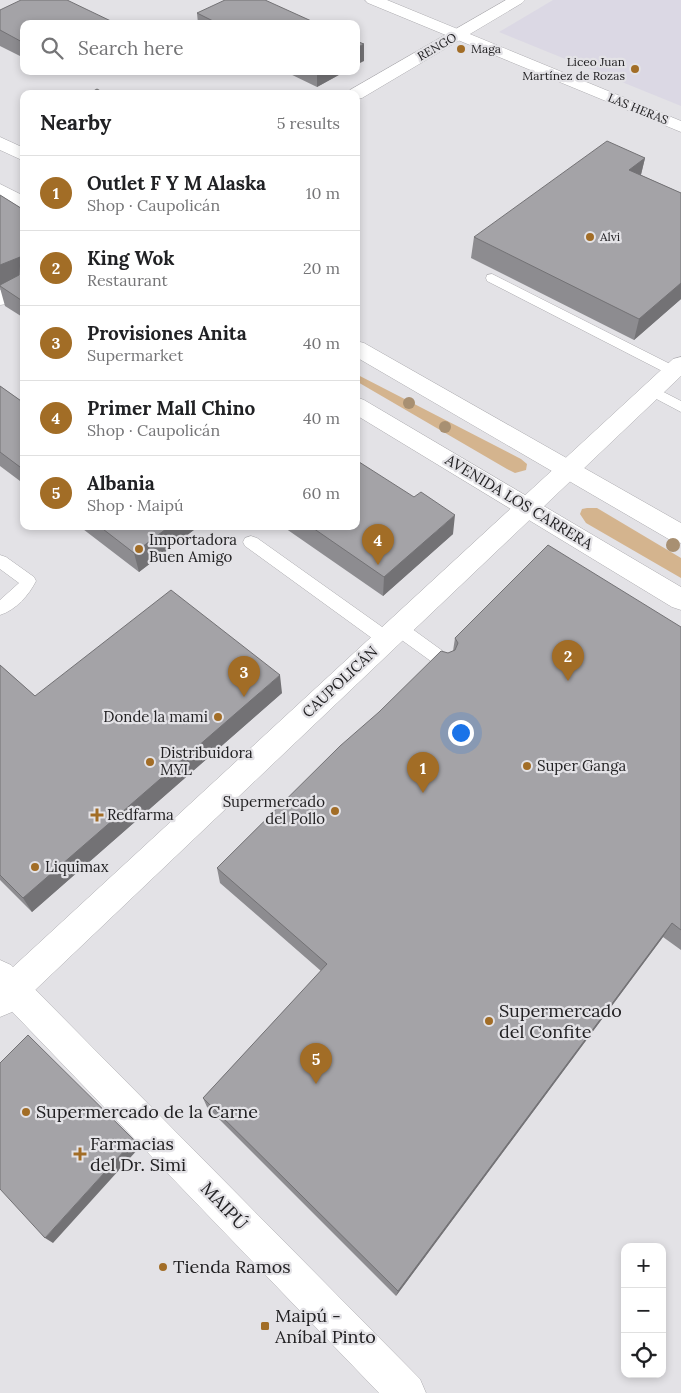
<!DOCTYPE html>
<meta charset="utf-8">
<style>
body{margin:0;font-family:Lora,serif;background:#f6f6f6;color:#202124}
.controls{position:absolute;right:15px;bottom:15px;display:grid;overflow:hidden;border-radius:10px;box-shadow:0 2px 8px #0003}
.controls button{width:45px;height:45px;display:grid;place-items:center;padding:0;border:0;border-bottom:1px solid #e0e0e0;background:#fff;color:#202124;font:25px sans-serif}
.you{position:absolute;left:460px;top:732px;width:18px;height:18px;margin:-12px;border:4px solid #fff;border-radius:50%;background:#1a73e8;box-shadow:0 0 0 8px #1a73e833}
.badge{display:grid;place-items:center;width:32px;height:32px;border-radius:50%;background:#a26d26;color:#fff;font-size:16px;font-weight:700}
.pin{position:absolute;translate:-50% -41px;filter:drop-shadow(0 1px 2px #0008)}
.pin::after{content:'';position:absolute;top:26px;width:18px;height:15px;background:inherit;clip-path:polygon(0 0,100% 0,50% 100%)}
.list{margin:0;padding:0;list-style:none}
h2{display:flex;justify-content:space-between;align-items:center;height:65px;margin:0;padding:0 20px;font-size:21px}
h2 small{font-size:16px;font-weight:400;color:#757577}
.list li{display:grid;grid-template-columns:32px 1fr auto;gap:15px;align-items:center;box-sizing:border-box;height:75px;padding:0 20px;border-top:1px solid #e0e0e0}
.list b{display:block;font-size:19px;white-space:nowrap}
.list p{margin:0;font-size:16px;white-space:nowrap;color:#757577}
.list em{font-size:16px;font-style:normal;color:#757577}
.icon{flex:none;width:28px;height:28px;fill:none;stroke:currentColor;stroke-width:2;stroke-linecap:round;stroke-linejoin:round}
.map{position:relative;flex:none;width:681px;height:1393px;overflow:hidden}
.search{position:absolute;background:#fff;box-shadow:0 2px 8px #0003;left:20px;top:20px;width:340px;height:55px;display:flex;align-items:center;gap:12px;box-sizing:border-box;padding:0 18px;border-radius:10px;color:#757577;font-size:19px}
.panel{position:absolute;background:#fff;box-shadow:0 2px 8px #0003;left:20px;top:90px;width:340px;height:440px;border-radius:10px}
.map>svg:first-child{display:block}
.built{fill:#dbd8e4}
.green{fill:#d4b48e}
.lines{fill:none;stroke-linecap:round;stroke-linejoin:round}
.service-casing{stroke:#abaaae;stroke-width:1}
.tertiary-casing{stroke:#abaaae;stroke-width:1}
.secondary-casing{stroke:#abaaae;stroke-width:1}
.primary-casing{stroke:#abaaae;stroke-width:1}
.service{fill:#fff;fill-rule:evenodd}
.tertiary{fill:#fff;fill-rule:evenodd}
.secondary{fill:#fff;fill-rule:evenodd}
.primary{fill:#fff;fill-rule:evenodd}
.tree{fill:#a89072}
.wall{fill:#8d8c90}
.shaded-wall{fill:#737275}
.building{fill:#a4a3a7;stroke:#737275}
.poi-dot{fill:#a26d26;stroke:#e3e2e6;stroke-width:2}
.labels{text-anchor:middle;stroke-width:4.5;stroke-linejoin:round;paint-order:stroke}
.far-street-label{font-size:12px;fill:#222123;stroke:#e3e2e6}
.far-poi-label{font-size:12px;fill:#222123;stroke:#e3e2e6;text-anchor:start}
.street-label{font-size:15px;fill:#222123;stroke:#e3e2e6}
.poi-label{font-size:15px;fill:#222123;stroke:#e3e2e6;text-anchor:start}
.near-poi-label{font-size:18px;fill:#222123;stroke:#e3e2e6;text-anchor:start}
.near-street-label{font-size:18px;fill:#222123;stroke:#e3e2e6}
</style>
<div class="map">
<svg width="681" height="1393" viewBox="0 0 681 1393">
<rect width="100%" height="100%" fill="#e3e2e6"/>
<path class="built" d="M553,0h128v106l-182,-74z"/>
<path class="green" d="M356,374l165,85 6,5 -1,6 -11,3 -8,-4 -151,-88z
M587,508h10l84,50v20l-95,-55 -6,-9 2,-5z"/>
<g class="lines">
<g class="service-casing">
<path id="service" d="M492,274l186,94 2,3 -2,3h-10l-181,-93 -1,-3 1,-3z
M652,386l29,15v11l-34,-18 -2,-3 2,-3z
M251,536l6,2 135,96 2,5 -2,5 -6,2 -6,-2 -135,-98 -2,-4 2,-4z
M0,555l6,2 28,20 2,4c-7,14 -20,29 -36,34v-15l19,-17 -19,-14z
M398,621l6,2 47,34 3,5 -3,5 -6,2 -6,-2 -47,-34 -2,-5 2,-5z"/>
</g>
<g class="tertiary-casing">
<path id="tertiary" d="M365,0h22l294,121v11l-313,-129z
M681,357v19l-669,636 -12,5v-38l673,-620z"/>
</g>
<g class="secondary-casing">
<path id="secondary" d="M506,0h19l-3,3 -160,95 -6,1v-5h-8l2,-4z
M24,279v15l-17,10 -7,1v-15z
M0,960l11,5 409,414 6,14h-47l-379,-394z"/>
</g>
<g class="primary-casing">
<path id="primary" d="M0,137l24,11v13l-24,-11z
M0,184l24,12v14l-24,-12z
M356,341l8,2 317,180v20l-9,-2 -316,-184z
M356,397l8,3 317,187v23l-9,-3 -316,-192z"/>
</g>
<use href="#service" class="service"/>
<use href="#tertiary" class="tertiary"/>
<use href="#secondary" class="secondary"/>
<use href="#primary" class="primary"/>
</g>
<g class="tree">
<circle cx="409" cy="403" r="6"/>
<circle cx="445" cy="427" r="6"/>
<circle cx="673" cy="545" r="7"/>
</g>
<path class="wall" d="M0,10l115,13v1h-91v34l-24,-12z
M197,13l121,11h-120z
M284,71h62l-29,16z
M645,158l-4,17 40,18v106l-47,41 -163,-82 3,-21z
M0,195l24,15v108l-19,-12 -5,-18z
M0,386l24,17v81l-24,-18z
M79,526h120l-60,46z
M282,526h74l97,8 -70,62z
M681,627v323l-18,-13 -267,359 -189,-189 -4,-9 118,-127 -101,-88 -3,-15 231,-215 5,-2 2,-13z
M0,665l35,31 247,-3 -250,219 -32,-32z"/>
<path class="shaded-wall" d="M364,44v17l-8,4v-17z
M317,71h29l-29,16z
M645,158l-5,20 -11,-8z
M20,257l4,22 -24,7v-21z
M681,283v16l-47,41 5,-21z
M455,515l-2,19 -70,62 1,-19z
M170,526h29l-60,46 -5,-19z
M280,675l2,18 -250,219 -9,-14z
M672,923l-9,14 -267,359 2,-5z
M134,1140l5,8 -86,95 -8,-5z"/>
<path class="building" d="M21,0h46l48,23 -3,1h-88v19l-24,-13v-20z
M225,0h40l53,24h-99l-22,-11z
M356,41l8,3 -8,4z
M97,89l9,5h-18z
M607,141l38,17 -16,12 52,23v90l-42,36 -165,-82z
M0,195l24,15v92l-24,-16v-1l19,-10 1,-18 -20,8z
M0,386l24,17v67l-24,-18z
M356,460l58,37 7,-5 34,23 -71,62 -74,-51h46z
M99,526h71l-36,27z
M548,545l133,82v303l-9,-7 -274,368 -195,-193 124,-134 -110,-96 123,-122 39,-34 62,-61 7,2 7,-3 3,-7 -3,-5z
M171,590l109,85 -257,223 -23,-23v-210l35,31z
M28,1035l106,105 -89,98 -45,-49v-126z"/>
<g class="poi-dot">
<circle cx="461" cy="49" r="5"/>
<circle cx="635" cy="69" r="5"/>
<circle cx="590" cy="237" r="5"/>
<circle cx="139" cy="549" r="5"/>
<circle cx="218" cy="717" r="5"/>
<circle cx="150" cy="762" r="5"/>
<circle cx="527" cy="766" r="5"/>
<circle cx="335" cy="811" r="5"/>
<path d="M94.5 807.5h5v5h5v5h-5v5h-5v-5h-5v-5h5z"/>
<circle cx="35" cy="867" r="5"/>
<circle cx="489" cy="1021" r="5"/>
<circle cx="26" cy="1112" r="5"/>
<path d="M77.5 1146.5h5v5h5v5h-5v5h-5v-5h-5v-5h5z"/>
<circle cx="163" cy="1267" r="5"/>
<rect x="260" y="1321" width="10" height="10" rx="2.5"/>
</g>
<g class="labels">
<g class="far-street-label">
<text transform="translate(437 47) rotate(-30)" y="4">RENGO</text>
<text transform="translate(638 109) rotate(22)" y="4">LAS HERAS</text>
</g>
<g class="far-poi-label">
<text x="471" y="53">Maga</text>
<text x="625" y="66" text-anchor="end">Liceo Juan<tspan x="625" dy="14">Martínez de Rozas</tspan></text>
<text x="600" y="241">Alvi</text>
</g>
<g class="street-label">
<text transform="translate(519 502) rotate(31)" y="5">AVENIDA LOS CARRERA</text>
<text transform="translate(340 682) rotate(-43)" y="5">CAUPOLICÁN</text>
</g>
<g class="poi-label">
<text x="149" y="545">Importadora<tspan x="149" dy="17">Buen Amigo</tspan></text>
<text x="208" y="722" text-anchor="end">Donde la mami</text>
<text x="160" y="758">Distribuidora<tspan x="160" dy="17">MYL</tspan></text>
<text x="537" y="771">Super Ganga</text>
<text x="325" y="807" text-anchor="end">Supermercado<tspan x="325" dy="17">del Pollo</tspan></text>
<text x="107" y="820">Redfarma</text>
<text x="45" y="872">Liquimax</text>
</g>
<g class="near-poi-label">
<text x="499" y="1017">Supermercado<tspan x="499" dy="21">del Confite</tspan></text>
<text x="36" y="1118">Supermercado de la Carne</text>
<text x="90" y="1150">Farmacias<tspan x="90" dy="21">del Dr. Simi</tspan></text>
<text x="173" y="1273">Tienda Ramos</text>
<text x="275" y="1322">Maipú -<tspan x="275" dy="21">Aníbal Pinto</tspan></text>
</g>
<g class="near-street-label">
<text transform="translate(224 1206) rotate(46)" y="6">MAIPÚ</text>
</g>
</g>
</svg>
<div class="controls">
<button>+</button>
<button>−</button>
<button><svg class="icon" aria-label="locate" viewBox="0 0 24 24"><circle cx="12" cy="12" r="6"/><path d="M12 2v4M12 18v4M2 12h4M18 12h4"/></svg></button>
</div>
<div class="you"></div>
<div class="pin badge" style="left:423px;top:793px">1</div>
<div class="pin badge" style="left:568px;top:681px">2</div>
<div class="pin badge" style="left:244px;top:697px">3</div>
<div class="pin badge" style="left:378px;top:565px">4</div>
<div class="pin badge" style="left:316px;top:1084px">5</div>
<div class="search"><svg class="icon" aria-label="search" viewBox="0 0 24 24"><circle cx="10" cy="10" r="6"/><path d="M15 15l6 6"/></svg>Search here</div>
<section class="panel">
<h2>Nearby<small>5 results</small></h2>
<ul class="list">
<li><span class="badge">1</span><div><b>Outlet F Y M Alaska</b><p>Shop · Caupolicán</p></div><em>10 m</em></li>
<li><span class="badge">2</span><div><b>King Wok</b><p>Restaurant</p></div><em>20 m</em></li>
<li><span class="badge">3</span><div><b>Provisiones Anita</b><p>Supermarket</p></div><em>40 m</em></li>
<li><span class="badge">4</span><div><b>Primer Mall Chino</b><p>Shop · Caupolicán</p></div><em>40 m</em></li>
<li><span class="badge">5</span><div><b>Albania</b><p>Shop · Maipú</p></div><em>60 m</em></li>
</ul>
</section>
</div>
